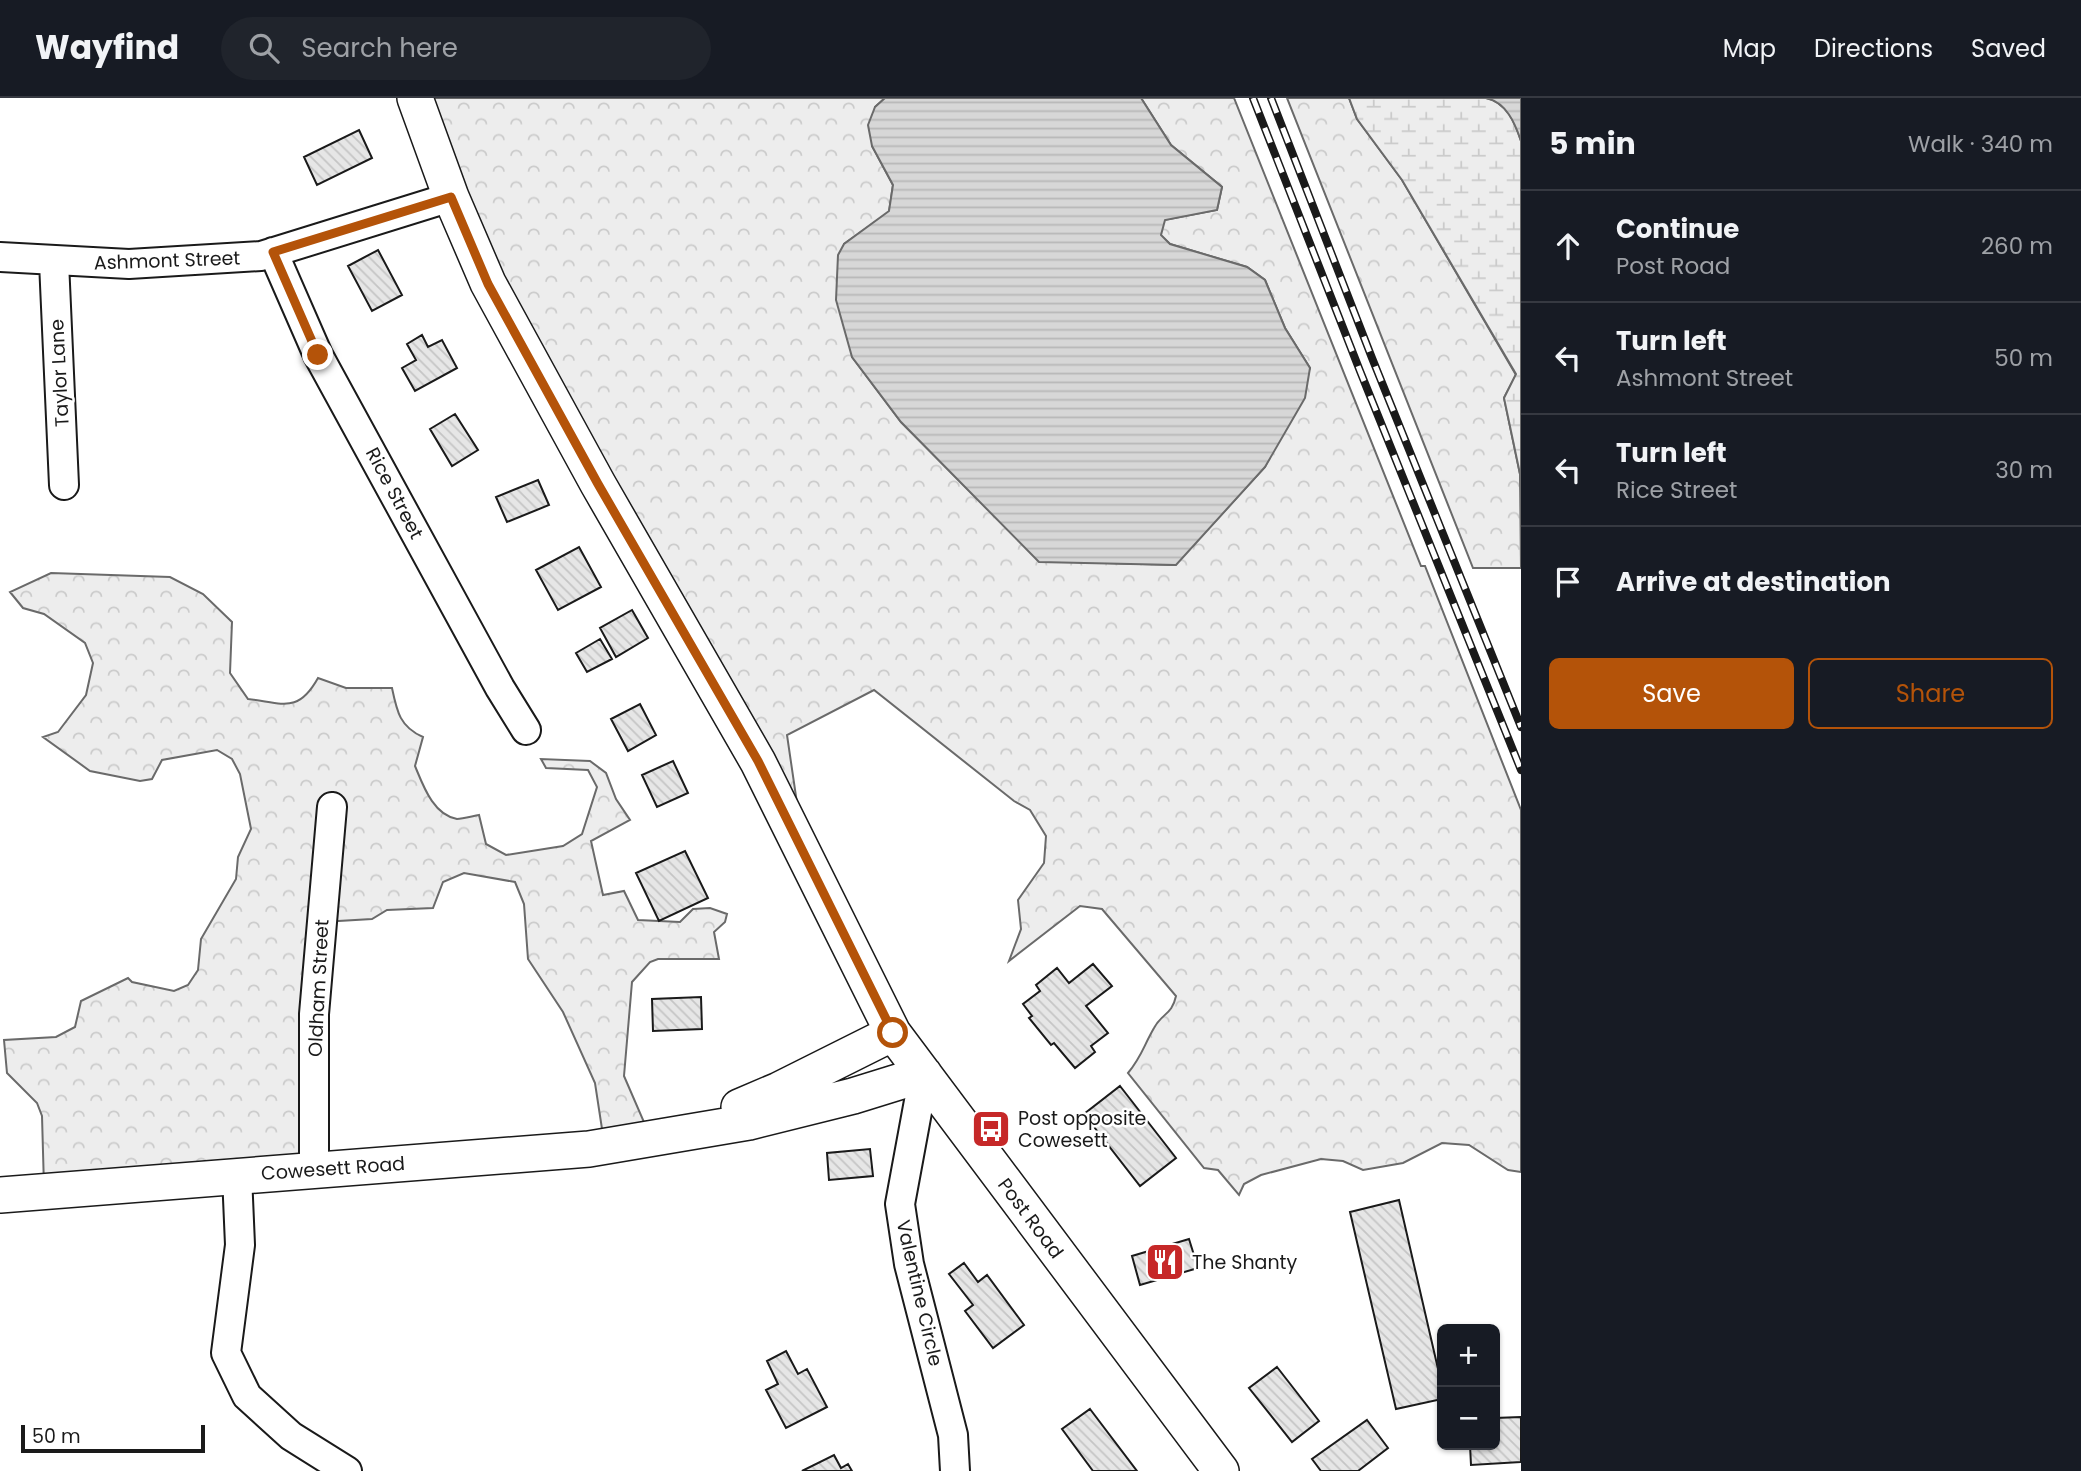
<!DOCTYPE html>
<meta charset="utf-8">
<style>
body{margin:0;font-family:Poppins,sans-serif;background:#20242c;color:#f1f3f6}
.controls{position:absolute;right:21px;bottom:21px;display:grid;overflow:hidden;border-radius:10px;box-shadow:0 2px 5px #0004}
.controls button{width:63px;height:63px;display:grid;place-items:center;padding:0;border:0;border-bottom:2px solid #363941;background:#171b24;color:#f1f3f6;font:35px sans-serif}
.scale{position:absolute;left:21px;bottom:18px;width:184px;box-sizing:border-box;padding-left:7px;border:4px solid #1a1a1a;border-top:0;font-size:19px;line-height:24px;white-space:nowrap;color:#1a1a1a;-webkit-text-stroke:5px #fff;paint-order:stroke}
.stop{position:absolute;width:21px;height:21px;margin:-16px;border:5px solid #b45309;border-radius:50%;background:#fff}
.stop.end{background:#b45309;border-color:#fff;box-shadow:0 2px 7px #0008}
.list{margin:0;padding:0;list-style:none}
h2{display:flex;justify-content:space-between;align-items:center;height:91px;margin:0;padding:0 28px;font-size:30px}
h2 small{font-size:23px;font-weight:400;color:#9ea1a6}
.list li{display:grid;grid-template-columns:46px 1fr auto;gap:21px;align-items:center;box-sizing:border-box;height:112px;padding:0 28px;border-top:2px solid #363941}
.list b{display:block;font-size:26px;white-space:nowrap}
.list p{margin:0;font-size:23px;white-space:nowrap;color:#9ea1a6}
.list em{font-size:23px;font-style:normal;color:#9ea1a6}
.actions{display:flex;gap:14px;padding:21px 28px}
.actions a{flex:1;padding:16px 0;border:2px solid #b45309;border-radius:10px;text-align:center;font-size:24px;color:#b45309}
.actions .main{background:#b45309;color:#fff}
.icon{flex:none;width:38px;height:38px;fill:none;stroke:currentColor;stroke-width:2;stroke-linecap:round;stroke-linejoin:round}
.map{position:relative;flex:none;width:1521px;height:1373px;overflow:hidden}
header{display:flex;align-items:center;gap:42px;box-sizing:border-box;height:98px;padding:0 35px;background:#171b24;border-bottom:2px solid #363941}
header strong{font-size:33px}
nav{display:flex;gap:38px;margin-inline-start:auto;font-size:24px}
.search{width:490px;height:63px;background:#20242c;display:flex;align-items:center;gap:18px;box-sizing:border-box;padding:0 24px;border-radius:38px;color:#9ea1a6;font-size:26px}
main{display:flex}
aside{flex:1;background:#171b24}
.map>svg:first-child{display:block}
.forest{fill:url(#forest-crowns);stroke:#6a6a6a;stroke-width:2}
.wetland{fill:url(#wetland-marsh);stroke:#6a6a6a;stroke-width:2}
.water{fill:url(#water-rules);stroke:#6a6a6a;stroke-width:2}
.building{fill:url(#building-back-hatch);stroke:#1a1a1a;stroke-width:2}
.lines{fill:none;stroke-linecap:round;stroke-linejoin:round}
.minor-casing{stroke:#1a1a1a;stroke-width:32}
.major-casing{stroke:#1a1a1a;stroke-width:38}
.minor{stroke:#fff;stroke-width:28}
.major{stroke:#fff;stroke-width:35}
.rail-casing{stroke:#1a1a1a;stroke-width:8}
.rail{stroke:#fff;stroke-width:5;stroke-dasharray:16;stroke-linecap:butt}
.route{stroke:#b45309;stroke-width:9}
.labels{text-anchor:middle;stroke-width:5;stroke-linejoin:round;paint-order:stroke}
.street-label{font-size:19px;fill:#1a1a1a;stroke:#fff}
.poi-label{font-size:19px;fill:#1a1a1a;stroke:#fff;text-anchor:start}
</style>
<header>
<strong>Wayfind</strong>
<div class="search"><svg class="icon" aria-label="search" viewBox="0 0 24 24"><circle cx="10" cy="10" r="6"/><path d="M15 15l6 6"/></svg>Search here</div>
<nav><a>Map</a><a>Directions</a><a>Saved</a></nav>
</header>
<main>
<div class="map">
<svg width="1521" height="1373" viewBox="0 0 1521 1373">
<defs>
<pattern id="forest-crowns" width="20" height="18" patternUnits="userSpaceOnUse" patternTransform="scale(1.75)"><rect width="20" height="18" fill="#ededed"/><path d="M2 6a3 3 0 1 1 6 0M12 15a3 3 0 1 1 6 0" fill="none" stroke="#cbcbcb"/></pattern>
<pattern id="wetland-marsh" width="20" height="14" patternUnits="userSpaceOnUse" patternTransform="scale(1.75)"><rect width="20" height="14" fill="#ededed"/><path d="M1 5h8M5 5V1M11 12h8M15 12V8" fill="none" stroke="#cbcbcb"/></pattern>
<pattern id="water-rules" width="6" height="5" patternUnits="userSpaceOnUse" patternTransform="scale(1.75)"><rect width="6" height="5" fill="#d7d7d7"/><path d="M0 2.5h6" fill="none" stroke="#b8b8b8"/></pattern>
<pattern id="building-back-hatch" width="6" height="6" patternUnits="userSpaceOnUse" patternTransform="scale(1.75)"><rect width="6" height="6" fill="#e6e6e6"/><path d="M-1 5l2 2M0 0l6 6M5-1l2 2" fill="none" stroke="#c5c5c5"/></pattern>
</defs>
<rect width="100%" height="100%" fill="#fff"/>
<path class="forest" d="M424,0h461l-10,9 -3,39 21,39 -4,27 -45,32 8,113 49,65 138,139 136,4 90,-98 45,-99 -25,-40 -20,-48 -18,-13 -77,-23 -10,-9 4,-15 53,-10 5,-23 -51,-42 -30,-47h93l187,468h4l96,244v362l-13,-2 -39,-25 -27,-2 -39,20 -40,7 -20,-9 -22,-2 -60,16 -17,9 -5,11 -21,-25 -14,-2 -76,-95c14,-17 15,-26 26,-45 8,-15 18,-13 22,-32l-74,-87 -22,-3 -71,55 12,-32 -3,-29 26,-37 2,-27 -16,-26 -16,-9 -140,-111 -87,45 17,116 -322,-588z
M1287,0h62l8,21 45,61 114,195 -12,23 16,76 1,94h-48z
M51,475l119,4 33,17 29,28 -2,51 18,26c35,4 50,15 70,-21l28,10h46c5,24 8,39 31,49l-8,29c8,19 18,49 42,53 6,0 16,-3 22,-4l7,29 20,11 57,-9 19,-12 15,-47 -9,-17 -42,-2 -5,-9 49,2 16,12 10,26 14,21 -39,21 12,54 21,-4 14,29 42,2 13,-13 17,-1 17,6 -2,8 -11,10 5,27h-61l-8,3 -18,20 -8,94 23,53 -43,13 -9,-59 -32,-71 -35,-53 -4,-55 -9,-22 -51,-9 -21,9 -10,26 -46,2 -15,9 -50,3 -12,241 -266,24 -2,-71 -5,-13 -30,-30 -3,-33 52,-3 19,-10 6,-26 47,-23 4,4 42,9 14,-6 10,-15 3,-31 35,-60 2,-22 13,-28 -11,-55 -8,-15 -15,-9 -55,10 -10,19 -12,2 -50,-10 -47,-34 15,-5 28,-37 7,-32 -8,-20 -41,-29 -21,-6 -13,-16z"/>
<path class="wetland" d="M1349,0h137c21,4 29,25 35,43v351l-1,-18 -16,-76 12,-24 -114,-194 -45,-61z"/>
<path class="water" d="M885,0h256l30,47 51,42 -5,23 -52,10 -4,15 9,9 77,23 18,13 20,48 25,40 -5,30 -40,69 -89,98 -137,-3 -138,-140 -49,-65 -16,-57 2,-45 6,-11 45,-33 4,-26 -21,-39 -4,-21 7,-18z
M1486,0h35v43c-6,-18 -15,-39 -35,-43z"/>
<path class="building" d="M359,32l13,28 -55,27 -13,-28z
M378,152l24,45 -30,16 -24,-45z
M422,237l6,12 14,-7 15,28 -42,23 -13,-23 14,-8 -9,-16z
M455,316l23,36 -26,16 -22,-37z
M538,382l11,25 -42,17 -11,-25z
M579,449l22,40 -43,23 -22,-40z
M632,512l16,28 -32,19 -16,-29z
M600,541l12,20 -25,13 -11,-19z
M640,606l16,31 -28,16 -17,-32z
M673,663l15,32 -31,14 -15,-32z
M685,753l23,47 -49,23 -23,-48z
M1093,866l19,22 -26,20 22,27 -17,13 4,6 -20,16 -21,-25 -3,2 -22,-27 3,-2 -9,-12 17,-13 -4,-6 21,-17 12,15z
M701,899l1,32 -49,2 -1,-32z
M1120,988l56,72 -36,28 -56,-72z
M870,1051l3,27 -44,4 -2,-27z
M1399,1102l43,186v13l-46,10 -46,-197z
M1189,1141l9,29 -58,17 -8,-29z
M964,1165l14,19 9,-7 37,50 -31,23 -28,-37 8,-6 -24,-31z
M786,1253l12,23 9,-5 20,38 -41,21 -20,-38 12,-6 -11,-23z
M1277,1269l42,54 -27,21 -43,-54z
M1090,1311l47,62h-44l-31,-42z
M1521,1319v45l-50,3 -1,-20h25v-27z
M1367,1322l21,28 -30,23h-37l-9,-12z
M834,1357l7,13 7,-4 4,7h-50z"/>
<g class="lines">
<g class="minor-casing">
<path id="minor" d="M273,154l45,103 182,333 26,42
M0,159l129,7 132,-8 190,-59
M54,164l10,223
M924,976l-24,130 9,60 44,171 2,36
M314,1072v-156l18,-207
M237,1077l3,70 -14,108 21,43 44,40 56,35"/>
</g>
<g class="major-casing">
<path id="major" d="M415,0l36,99 37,86 110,201 160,278 135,271 328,438
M739,1009l40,-17 114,-57
M0,1097l589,-46 160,-27 104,-26 71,-22"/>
</g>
<use href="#minor" class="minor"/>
<use href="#major" class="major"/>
<g class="rail-casing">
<path id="rail" d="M1253,0l107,273 161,399
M1271,0l101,260 149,369"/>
</g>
<use href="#rail" class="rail"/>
</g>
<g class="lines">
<path class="route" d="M318,257l-45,-103 178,-55 37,87 110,200 160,277 135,272"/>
</g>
<defs>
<g id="bus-square" transform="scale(2.0125)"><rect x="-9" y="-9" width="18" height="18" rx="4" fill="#c62828" stroke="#fff"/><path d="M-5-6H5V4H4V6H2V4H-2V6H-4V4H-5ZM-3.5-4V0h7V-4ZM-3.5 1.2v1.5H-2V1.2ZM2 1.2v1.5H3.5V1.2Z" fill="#fff"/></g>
<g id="restaurant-square" transform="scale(2.0125)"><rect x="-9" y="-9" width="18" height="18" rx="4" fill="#c62828" stroke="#fff"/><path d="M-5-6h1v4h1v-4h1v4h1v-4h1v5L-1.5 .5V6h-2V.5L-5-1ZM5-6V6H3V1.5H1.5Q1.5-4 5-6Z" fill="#fff"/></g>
</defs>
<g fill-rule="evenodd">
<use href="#bus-square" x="991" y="1031"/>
<use href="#restaurant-square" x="1165" y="1164"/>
</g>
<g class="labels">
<g class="street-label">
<text transform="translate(167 162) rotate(-2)" y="7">Ashmont Street</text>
<text transform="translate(59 275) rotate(-93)" y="7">Taylor Lane</text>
<text transform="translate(395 395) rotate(62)" y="7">Rice Street</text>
<text transform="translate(318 890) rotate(-87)" y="7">Oldham Street</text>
<text transform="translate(333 1070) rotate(-4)" y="7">Cowesett Road</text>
<text transform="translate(1031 1120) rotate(53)" y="7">Post Road</text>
<text transform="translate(920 1195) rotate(77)" y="7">Valentine Circle</text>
</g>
<g class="poi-label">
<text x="1018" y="1027">Post opposite<tspan x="1018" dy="22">Cowesett</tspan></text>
<text x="1192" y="1171">The Shanty</text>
</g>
</g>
</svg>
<div class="controls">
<button>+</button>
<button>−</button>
</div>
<div class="scale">50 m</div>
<div class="stop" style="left:893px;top:935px"></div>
<div class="stop end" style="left:318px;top:257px"></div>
</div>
<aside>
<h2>5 min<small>Walk · 340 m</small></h2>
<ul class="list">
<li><svg class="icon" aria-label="ahead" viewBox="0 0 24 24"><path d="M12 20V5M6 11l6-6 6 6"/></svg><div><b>Continue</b><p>Post Road</p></div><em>260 m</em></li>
<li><svg class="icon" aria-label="left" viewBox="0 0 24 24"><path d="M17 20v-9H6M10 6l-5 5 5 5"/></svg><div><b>Turn left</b><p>Ashmont Street</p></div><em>50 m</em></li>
<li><svg class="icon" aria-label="left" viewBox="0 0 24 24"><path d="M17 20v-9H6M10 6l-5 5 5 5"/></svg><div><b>Turn left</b><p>Rice Street</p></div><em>30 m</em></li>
<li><svg class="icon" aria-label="arrive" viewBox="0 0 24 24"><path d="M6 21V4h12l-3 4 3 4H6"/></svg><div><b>Arrive at destination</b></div></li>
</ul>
<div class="actions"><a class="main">Save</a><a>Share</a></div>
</aside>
</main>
